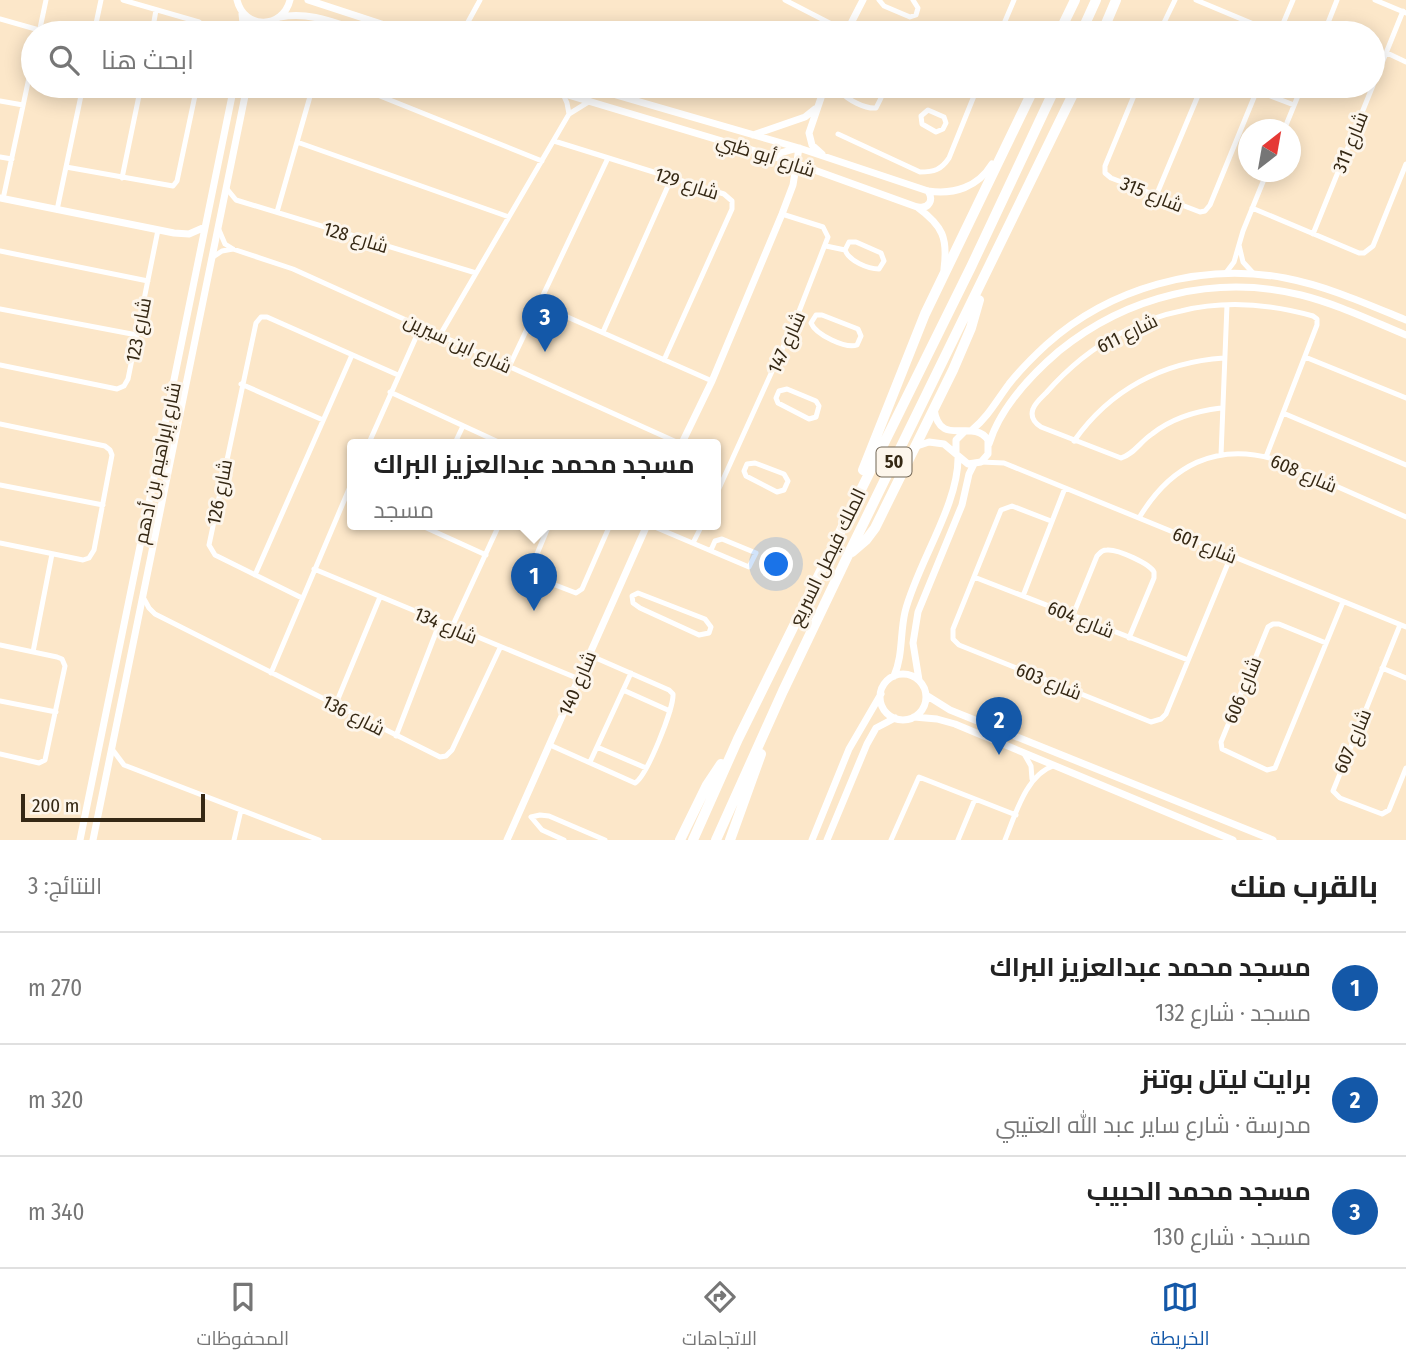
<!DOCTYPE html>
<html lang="ar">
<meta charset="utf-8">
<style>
body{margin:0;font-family:"Fira Sans Condensed",Cairo,sans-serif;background:#f6f6f6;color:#222;direction:rtl}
.compass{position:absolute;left:1238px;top:119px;width:63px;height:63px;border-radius:50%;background:#fff;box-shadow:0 4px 18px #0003;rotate:31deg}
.scale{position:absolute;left:21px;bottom:18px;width:184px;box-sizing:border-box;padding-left:7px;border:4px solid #352814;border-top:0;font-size:19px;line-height:24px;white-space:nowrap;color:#352814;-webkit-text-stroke:5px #fdf6ec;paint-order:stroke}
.you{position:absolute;left:777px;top:565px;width:24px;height:24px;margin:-18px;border:5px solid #fff;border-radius:50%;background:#1a73e8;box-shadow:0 0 0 10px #1a73e833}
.badge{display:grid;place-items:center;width:46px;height:46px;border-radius:50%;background:#1458a8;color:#fff;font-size:23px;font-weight:700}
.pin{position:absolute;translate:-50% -58px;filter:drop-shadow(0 2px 4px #0008)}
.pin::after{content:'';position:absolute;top:37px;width:24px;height:21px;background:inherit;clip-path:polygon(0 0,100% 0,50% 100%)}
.popup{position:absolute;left:347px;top:439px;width:374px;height:91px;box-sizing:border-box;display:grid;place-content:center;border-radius:7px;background:#fff;filter:drop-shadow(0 2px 5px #0005);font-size:23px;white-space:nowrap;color:#767676}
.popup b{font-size:26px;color:#222}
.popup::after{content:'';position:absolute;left:50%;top:100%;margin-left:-14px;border:14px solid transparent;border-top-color:#fff}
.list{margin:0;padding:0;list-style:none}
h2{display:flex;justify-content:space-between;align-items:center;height:91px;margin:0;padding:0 28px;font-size:30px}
h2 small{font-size:23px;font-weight:400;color:#767676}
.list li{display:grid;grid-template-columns:46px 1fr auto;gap:21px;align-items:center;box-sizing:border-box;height:112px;padding:0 28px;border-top:2px solid #e0e0e0}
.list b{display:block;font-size:26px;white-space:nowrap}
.list p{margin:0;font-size:23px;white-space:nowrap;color:#767676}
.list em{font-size:23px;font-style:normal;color:#767676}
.icon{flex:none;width:38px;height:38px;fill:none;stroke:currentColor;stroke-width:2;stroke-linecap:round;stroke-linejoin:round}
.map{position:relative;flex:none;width:1406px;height:840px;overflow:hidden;direction:ltr}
.search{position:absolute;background:#fff;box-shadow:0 4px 18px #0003;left:21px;right:21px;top:21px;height:77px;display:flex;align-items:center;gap:18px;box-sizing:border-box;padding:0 24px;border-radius:38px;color:#767676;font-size:26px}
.sheet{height:427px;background:#fff}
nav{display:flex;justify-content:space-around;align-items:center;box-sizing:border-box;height:98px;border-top:2px solid #e0e0e0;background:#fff;font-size:19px;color:#767676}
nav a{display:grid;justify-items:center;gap:4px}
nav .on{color:#1458a8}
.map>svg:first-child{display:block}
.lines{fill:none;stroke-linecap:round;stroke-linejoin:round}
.minor{stroke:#fff;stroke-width:5}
.tertiary{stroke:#fff;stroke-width:7}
.motorway{stroke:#fff;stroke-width:10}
.labels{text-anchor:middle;stroke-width:6;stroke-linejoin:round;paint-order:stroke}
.shield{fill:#fdf6ec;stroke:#716655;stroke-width:2}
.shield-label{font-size:18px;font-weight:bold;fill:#352814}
.street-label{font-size:19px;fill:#352814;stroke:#fdf6ec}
</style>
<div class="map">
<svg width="1406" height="840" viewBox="0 0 1406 840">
<rect width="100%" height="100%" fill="#fce7c9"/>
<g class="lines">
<path class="minor" d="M123,0l76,22 6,5 2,6
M785,0l62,32
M879,0l5,6 26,11 6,-2 2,-7 -5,-8
M1196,0l79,33
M1375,0l31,13
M0,19l39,11
M39,33l7,-33
M94,33l7,-33
M152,33l4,-23
M462,33l18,-33
M1000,33l14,-33
M1159,33l16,-33
M1279,33l14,-33
M1324,33l13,-33
M1387,53l19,9
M355,86l187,75
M843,86l-2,6c7,8 24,17 35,16l5,-10 -1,-4 -16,-8
M1138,86l-33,80v7l6,5 89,34 5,-1 5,-6 47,-115
M1245,86l49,19
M563,94l4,9 2,11
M0,101l23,4
M928,110l16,7 2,6 -3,6 -7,3 -14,-8 -1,-8z
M1284,130l18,-44
M838,134l82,38c14,0 21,-2 29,-14l29,-72
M554,141l170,53 8,7v8l-68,151
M297,142l212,75
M0,157l12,2
M66,167l107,19 4,-5 20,-95
M122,178l19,-92
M227,189l9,11 240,73
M1156,196l46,-110
M3,199l30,-140
M1252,208l107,45h5l9,-7 33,-82
M57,210l26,-124
M277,212l36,-126
M219,230l6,14 8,5 60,20 388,175
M1313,234l90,-223
M1239,245l4,17 11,12
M826,246l19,4c4,11 23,19 34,19l5,-8 -3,-8 -25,-11h-7l-4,8
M0,251l148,30
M213,257l9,-6 11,-2
M1225,274l9,-12 9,-31 24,-59
M538,304l174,77
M0,309l137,26
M816,315h6l36,14 3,7 -4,9c-11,4 -41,-10 -46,-22z
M603,332l69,-155
M440,335l129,-221 21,-13
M1305,357l101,41
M0,365l117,24 7,-3 4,-7 30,-149
M509,367l99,-209
M241,384l82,36
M787,389l29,12 3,5 -3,11 -7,2 -31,-16 -2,-5 3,-7z
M390,392l115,53
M1221,408c-25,3 -49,10 -69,26 -11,7 -19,21 -31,24l-80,-31c-6,-4 -11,-10 -8,-18 2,-6 9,-12 13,-16 22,-25 46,-45 75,-60 19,-10 39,-18 60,-22 44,-11 89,-7 132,5l4,3v6l-51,132
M1283,413l123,52
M0,424l105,22 5,4 2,5 -18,95 -5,8 -6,2 -83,-17
M1074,441c36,-51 88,-79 150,-83
M368,445l53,-119
M454,445l9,-19
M1221,455l6,-150
M981,462l23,1 402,164
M755,463l29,11 4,7 -4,9 -7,2 -31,-16 -2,-5 3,-7z
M0,485l103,20
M716,495l82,-181 30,-77 -5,-10 -41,-13
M1139,518c31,-52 77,-77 138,-58l129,57
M1051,521l-39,-15 -11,4 -48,119v10l6,6 192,77 10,-3 5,-5 65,-158
M420,525l66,30
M549,525l-17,41v6l5,6 39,15 6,-4 28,-64
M650,525l99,42 7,-14 -34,-14 -7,2 -4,9
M693,543l9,-18
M314,569l265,110
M255,575l97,-220
M974,577l214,83
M638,593l67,26 6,8 -2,6 -10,2 -59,-27 -7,-5 -1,-7z
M1023,596l42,-108
M143,597l6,11 6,6 285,143 6,-1 6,-6 48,-102
M302,598l-87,-43 -6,-10 47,-222 5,-6h6l131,58
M1073,615l24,-59c4,-4 5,-6 10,-6 11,-1 43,14 47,22v6l-25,60
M1400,625l-67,166 7,7 42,16 7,-4 17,-42
M452,627l47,-102
M1326,643l-47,-19h-6l-5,3 -47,115 1,7 45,21 8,-2 68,-166
M0,645l57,12 5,2 3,7 -20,94 -6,3 -39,-9
M33,652l19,-98
M1382,668l24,10
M271,673l81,-191
M623,690l47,21
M0,701l56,11
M335,706l45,-109
M396,736l44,-114
M550,745l85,38c12,-7 39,-75 38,-89l-4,-4 -80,-35
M597,747l49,21
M112,749l12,16 195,75
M1023,752l8,14 1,13
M590,762l41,-89
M234,840l7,-30
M564,840l-22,-10 -11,-13 9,-2 9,1 56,24
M891,840l28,-63 97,38
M958,840l17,-41
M1005,840c10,-24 21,-65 48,-74"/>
<path class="tertiary" d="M237,0c7,30 46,29 53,0
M308,0l101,33
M242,14l2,19
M280,17c31,-6 57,7 86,16
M846,33l17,-33
M538,86l257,77 122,44c26,19 31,31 27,62
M585,86l214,62 129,43c26,4 50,-4 64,-27
M753,135l52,-18 10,-8
M822,154l-10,-9 -3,-12 16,-47
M773,155l25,-7
M0,198l174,35 15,1 16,-7
M918,207c11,2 16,-7 10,-16
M972,430c16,-13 25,-30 37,-46 11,-14 24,-27 37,-39 63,-57 155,-83 239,-67 42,8 82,26 121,42
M989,444c11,-36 42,-69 70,-93 68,-55 156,-77 242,-56 36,9 71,26 105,40
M681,445l31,-64 70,-167 11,-29 6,-37
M917,446l12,-4 15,2 24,20 13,-2 7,-8v-14c-16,-23 -48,9 -54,-31
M956,452v-12l8,-8
M880 697a23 23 0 1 1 46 0a23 23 0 1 1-46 0Z
M894,676c9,-20 6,-43 11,-64 12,-48 54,-108 53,-155
M919,680l-6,-37 5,-31 44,-107 7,-31 5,-10
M926,695l24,15 323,130
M914,717l23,2 18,5 278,116
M80,840l154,-754
M93,840l154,-754
M507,840l140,-315
M812,840l37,-91 32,-55
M827,840l40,-96 9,-16 19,-10"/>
<path class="motorway" d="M1059,33l16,-33
M1081,33l15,-33
M1102,33l14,-33
M863,470l62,-156 110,-228
M852,552l14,-12 9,-12 78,-158 18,-42 8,-28
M680,840l27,-55 14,-21
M693,840l45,-101 233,-472 85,-181
M716,840l67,-149 66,-138 228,-467
M730,840l31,-86"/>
</g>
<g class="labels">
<rect class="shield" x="876.5" y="447.5" width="35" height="29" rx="5"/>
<g class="shield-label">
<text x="894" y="468">50</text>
</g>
<g class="street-label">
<text transform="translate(1350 142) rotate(-68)" y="7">شارع 311</text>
<text transform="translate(766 155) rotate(18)" y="7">شارع أبو ظبي</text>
<text transform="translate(687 183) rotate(18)" y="7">شارع 129</text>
<text transform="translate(1152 194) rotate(22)" y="7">شارع 315</text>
<text transform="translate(356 237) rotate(17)" y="7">شارع 128</text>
<text transform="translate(138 330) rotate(-79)" y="7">شارع 123</text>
<text transform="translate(1127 333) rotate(-26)" y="7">شارع 611</text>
<text transform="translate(786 342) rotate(-66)" y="7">شارع 147</text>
<text transform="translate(458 343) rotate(25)" y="7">شارع ابن سيرين</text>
<text transform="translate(157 463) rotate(-78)" y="7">شارع إبراهيم بن أدهم</text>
<text transform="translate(1304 473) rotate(23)" y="7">شارع 608</text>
<text transform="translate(219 492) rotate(-79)" y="7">شارع 126</text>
<text transform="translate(1205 545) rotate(22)" y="7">شارع 601</text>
<text transform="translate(827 557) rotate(-64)" y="7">الملك فيصل السريع</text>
<text transform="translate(1081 619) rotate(22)" y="7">شارع 604</text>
<text transform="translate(446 625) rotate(23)" y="7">شارع 134</text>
<text transform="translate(1049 681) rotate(22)" y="7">شارع 603</text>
<text transform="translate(577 683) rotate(-67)" y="7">شارع 140</text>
<text transform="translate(1242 690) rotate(-68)" y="7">شارع 606</text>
<text transform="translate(354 715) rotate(27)" y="7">شارع 136</text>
<text transform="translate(1352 741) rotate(-67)" y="7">شارع 607</text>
</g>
</g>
</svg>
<svg class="compass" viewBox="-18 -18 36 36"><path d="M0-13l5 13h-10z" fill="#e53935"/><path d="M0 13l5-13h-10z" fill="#767676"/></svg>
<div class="scale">200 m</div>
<div class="you"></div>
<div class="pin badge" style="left:534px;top:611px">1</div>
<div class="popup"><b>مسجد محمد عبدالعزيز البراك</b>مسجد</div>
<div class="pin badge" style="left:999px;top:755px">2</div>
<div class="pin badge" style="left:545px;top:352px">3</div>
<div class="search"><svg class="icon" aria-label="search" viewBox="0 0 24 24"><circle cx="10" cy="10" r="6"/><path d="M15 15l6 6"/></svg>ابحث هنا</div>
</div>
<section class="sheet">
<h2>بالقرب منك<small>النتائج: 3</small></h2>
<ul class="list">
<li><span class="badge">1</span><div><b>مسجد محمد عبدالعزيز البراك</b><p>مسجد · شارع 132</p></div><em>270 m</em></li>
<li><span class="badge">2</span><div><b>برايت ليتل بوتنز</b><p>مدرسة · شارع ساير عبد الله العتيبي</p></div><em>320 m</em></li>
<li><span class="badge">3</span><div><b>مسجد محمد الحبيب</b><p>مسجد · شارع 130</p></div><em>340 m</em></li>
</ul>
</section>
<nav>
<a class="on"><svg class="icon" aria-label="map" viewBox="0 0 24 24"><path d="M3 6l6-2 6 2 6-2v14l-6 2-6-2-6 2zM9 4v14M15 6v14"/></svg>الخريطة</a>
<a><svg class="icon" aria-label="directions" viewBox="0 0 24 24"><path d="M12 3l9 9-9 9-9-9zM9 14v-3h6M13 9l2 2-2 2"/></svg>الاتجاهات</a>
<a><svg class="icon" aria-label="saved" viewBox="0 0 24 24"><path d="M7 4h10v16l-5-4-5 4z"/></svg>المحفوظات</a>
</nav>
